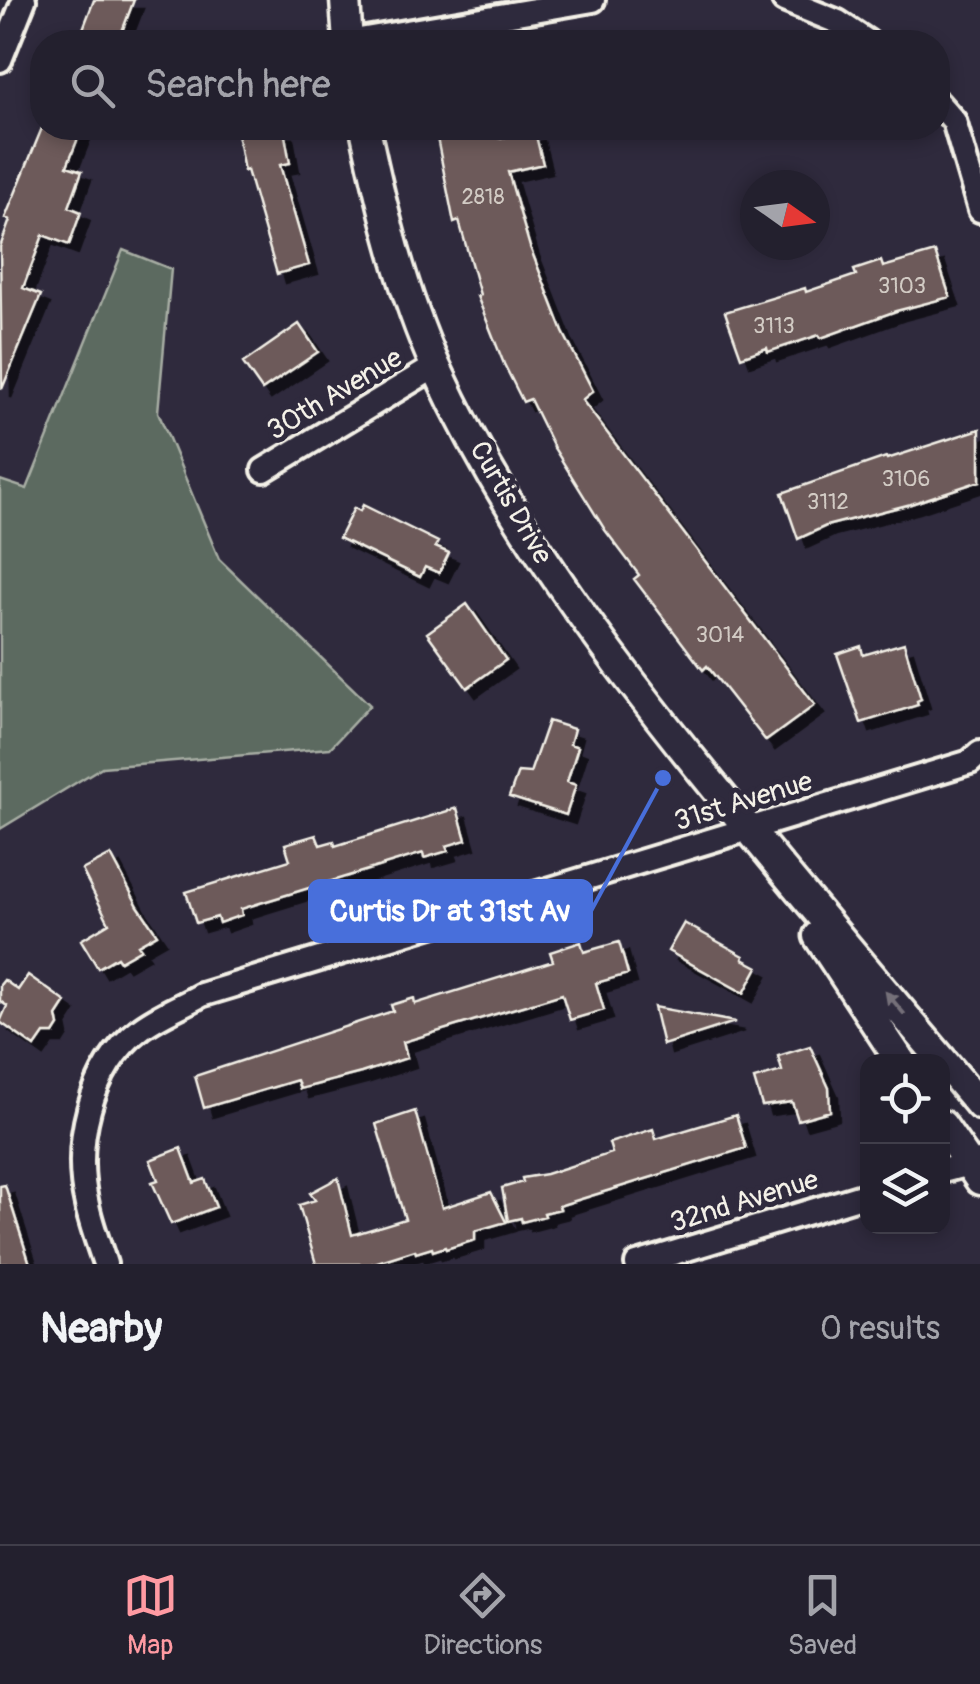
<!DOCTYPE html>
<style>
body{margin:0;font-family:Pangolin,sans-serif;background:#2f2d3a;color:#f1f3f6}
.controls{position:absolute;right:30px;bottom:30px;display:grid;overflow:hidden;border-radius:20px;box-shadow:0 5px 15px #0003}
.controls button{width:90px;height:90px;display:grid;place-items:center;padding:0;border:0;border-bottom:2px solid #403e4a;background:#23202e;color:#f1f3f6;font:50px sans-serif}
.compass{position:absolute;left:740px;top:170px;width:90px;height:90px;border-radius:50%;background:#23202e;box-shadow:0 5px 15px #0003;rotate:104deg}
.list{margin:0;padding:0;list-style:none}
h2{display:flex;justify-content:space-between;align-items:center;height:130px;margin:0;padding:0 40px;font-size:42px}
h2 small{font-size:32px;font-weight:400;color:#a3a3aa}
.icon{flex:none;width:55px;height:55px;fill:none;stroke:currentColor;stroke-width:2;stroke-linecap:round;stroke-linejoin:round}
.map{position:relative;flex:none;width:980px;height:1264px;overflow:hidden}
.search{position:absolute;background:#23202e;box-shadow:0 5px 15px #0003;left:30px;right:30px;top:30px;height:110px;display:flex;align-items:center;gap:25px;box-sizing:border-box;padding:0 35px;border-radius:40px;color:#a3a3aa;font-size:38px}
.sheet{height:280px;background:#23202e}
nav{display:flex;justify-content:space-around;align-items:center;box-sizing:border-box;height:140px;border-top:2px solid #403e4a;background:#23202e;font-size:28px;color:#a3a3aa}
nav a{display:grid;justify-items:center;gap:5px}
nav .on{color:#ff9aa2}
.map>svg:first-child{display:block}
.green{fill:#5b6a61;stroke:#a8aea4;stroke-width:2.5}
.building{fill:#6d5a5a;stroke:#f4f1e8;stroke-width:2.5;filter:url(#shadow)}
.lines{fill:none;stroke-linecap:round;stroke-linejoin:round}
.minor-casing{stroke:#f4f1e8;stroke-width:30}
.tertiary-casing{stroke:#f4f1e8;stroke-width:35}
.minor{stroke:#2f2a3d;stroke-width:22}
.tertiary{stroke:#2f2a3d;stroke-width:28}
.oneway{fill:#747079}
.labels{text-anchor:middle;stroke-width:10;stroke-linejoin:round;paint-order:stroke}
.number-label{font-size:22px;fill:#d2cbc4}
.street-label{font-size:28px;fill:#f4f1e8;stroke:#2f2a3d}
.leader{fill:none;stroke:#486fdb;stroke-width:4}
.callout-dot{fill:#486fdb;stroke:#2f2a3d;stroke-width:4}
.callout{fill:#486fdb;stroke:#486fdb;stroke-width:4}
.callout-label{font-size:30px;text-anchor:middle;font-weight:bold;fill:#fff}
</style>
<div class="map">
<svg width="980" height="1264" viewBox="0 0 980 1264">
<defs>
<filter id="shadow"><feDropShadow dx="9" dy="9" stdDeviation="0" flood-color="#0009"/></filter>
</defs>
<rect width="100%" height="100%" fill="#2f2a3d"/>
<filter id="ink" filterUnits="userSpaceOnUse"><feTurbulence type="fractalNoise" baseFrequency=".01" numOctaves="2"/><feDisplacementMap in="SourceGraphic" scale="20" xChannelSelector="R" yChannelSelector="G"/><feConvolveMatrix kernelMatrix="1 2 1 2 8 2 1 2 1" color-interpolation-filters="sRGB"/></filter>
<g filter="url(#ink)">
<path class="green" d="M123,250l48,19 -13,143 61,147 151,146 -40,43 -228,19 -102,62v-349l27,9z"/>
<path class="building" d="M94,0h40l-16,42h-40z
M42,128h40l-15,38 15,5 -13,36 12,5 -12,33 -26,-10 -20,53 18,7 -39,94 -2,-142 10,-27 -5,-2z
M236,128l48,2 6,33 -10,2 29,100 -32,9 -30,-104 -3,1z
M435,128h62l2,10 36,-6 8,32 -35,8 22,75 33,85 30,59 -11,9 233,305 -49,36 -59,-75 -4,4 -69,-91 5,-4 -34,-45 -51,-82 -24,-49 -7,3 -19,-38 -27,-68 3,-1 -21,-74 -5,2z
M935,252l15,45 -54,14 -75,27 -2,-3 -51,17 -1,-4 -26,9 -16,-45 80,-24 1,4 50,-17 -2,-5 27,-9 2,6z
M299,324l19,28 -56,38 -19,-27z
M980,429v52l-69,23 -85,22 -28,13 -16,-46 104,-36 1,2z
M363,505l75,37 -3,5 14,6 -10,20 -14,-6 -5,10 -81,-39 15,-30 6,3z
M467,604l39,56 -39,28 -40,-55z
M904,643l17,56 -4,2 1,4 -57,18 -24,-69 24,-8 2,9z
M548,721l26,8 -4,15 8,3 -11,35 9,3 -10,30 -57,-18 9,-25 12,1z
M457,808l9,32 -20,6 2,5 -24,7 -1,-5 -163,50 -19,6 1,6 -23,8 -2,-6 -21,6 -10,-31 104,-32 -5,-16 31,-9 4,10 14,-4 1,5z
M111,855l27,51 19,28 -19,11 3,4 -21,12 -3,-4 -19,11 -17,-28 28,-17 -27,-53z
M684,923l60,33 -1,3 15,8 -14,26 -76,-42z
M581,942l3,10 35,-10 9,32 -32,9 8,27 -34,10 -8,-26 -159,48 4,16 -46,15 -61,16 -3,-9 -93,28 -9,-32 198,-65 -2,-6 23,-7 1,6 138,-43 -3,-9z
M28,975l38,27 -9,14 2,10 -5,8h-10l-9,13 -35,-25 7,-16 -7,-5v-16l4,-5 14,10z
M654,1007l81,15 -72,23z
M810,1046l19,42 1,23 -32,9 -6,-18 -30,4 -8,-27 28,-8 -4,-15z
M415,1111l27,97 49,-16 15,30 -31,9v9l-29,9 -1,-2 -12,4 -1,-3 -16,5 -1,-3 -44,14h-55l-17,-59 16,-5 -5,-7 28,-15 14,57 53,-16 -29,-95z
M736,1115l10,33 -181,56 -6,2 1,3 -16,4 1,3 -23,6 -1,-4 -13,3 -6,-33 21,-6 -1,-4 24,-4 66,-21 -3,-10 44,-14 3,10z
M181,1148l13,35 11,-4 11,28 -45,17 -19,-42 6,-2 -8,-20z
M5,1185l25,79h-30v-78z"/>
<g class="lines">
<g class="minor-casing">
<path id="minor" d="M784,0l54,22 30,20
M348,42l245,-42
M0,60l24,-60
M938,103l16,18 26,89
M264,470l172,-104
M942,1171l38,-10
M105,1264c-6,-19 -14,-39 -18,-59 -14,-60 2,-137 53,-176 18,-14 42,-23 61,-34l769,-233 10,-9
M637,1264l231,-70"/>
</g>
<g class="tertiary-casing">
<path id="tertiary" d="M345,0l3,42
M365,128c17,80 37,164 71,239 70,153 171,288 276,417 88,108 178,214 268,321
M818,936l83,126
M942,1125l38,55"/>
</g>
<use href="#minor" class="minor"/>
<use href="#tertiary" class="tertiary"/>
</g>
<defs><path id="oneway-solid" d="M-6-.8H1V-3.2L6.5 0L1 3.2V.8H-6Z" transform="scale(2.5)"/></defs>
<use class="oneway" href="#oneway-solid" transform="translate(895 1003) rotate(-130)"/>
</g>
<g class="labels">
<g class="number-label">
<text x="483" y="204">2818</text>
<text x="902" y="293">3103</text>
<text x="774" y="333">3113</text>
<text x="906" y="486">3106</text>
<text x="828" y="509">3112</text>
<text x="720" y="642">3014</text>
</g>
<g class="street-label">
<text transform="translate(334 393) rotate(-31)" y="10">30th Avenue</text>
<text transform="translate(512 502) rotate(60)" y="10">Curtis Drive</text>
<text transform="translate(743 800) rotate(-17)" y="10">31st Avenue</text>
<text transform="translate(744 1200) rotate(-17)" y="10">32nd Avenue</text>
</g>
</g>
<path class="leader" d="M663 778L591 911"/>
<circle class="callout-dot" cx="663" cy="778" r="10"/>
<rect class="callout" x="310" y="881" width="281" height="60" rx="10"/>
<g class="callout-label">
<text x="450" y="921">Curtis Dr at 31st Av</text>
</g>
</svg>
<div class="controls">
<button><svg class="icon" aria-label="locate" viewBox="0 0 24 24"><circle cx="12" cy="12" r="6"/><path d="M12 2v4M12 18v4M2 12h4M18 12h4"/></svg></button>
<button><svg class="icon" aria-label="layers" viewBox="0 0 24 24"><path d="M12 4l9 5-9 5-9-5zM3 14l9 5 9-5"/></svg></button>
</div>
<svg class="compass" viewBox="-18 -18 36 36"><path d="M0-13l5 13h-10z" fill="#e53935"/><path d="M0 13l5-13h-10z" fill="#a3a3aa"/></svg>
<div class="search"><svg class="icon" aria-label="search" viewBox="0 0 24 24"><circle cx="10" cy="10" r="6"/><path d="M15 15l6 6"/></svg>Search here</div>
</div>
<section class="sheet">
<h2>Nearby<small>0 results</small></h2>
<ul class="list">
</ul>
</section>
<nav>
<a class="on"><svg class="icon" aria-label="map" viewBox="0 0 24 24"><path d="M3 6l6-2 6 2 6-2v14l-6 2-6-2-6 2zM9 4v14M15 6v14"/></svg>Map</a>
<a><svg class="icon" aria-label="directions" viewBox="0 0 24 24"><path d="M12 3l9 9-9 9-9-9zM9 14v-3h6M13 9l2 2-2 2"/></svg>Directions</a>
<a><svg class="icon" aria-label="saved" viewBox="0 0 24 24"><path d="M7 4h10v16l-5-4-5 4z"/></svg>Saved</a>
</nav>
